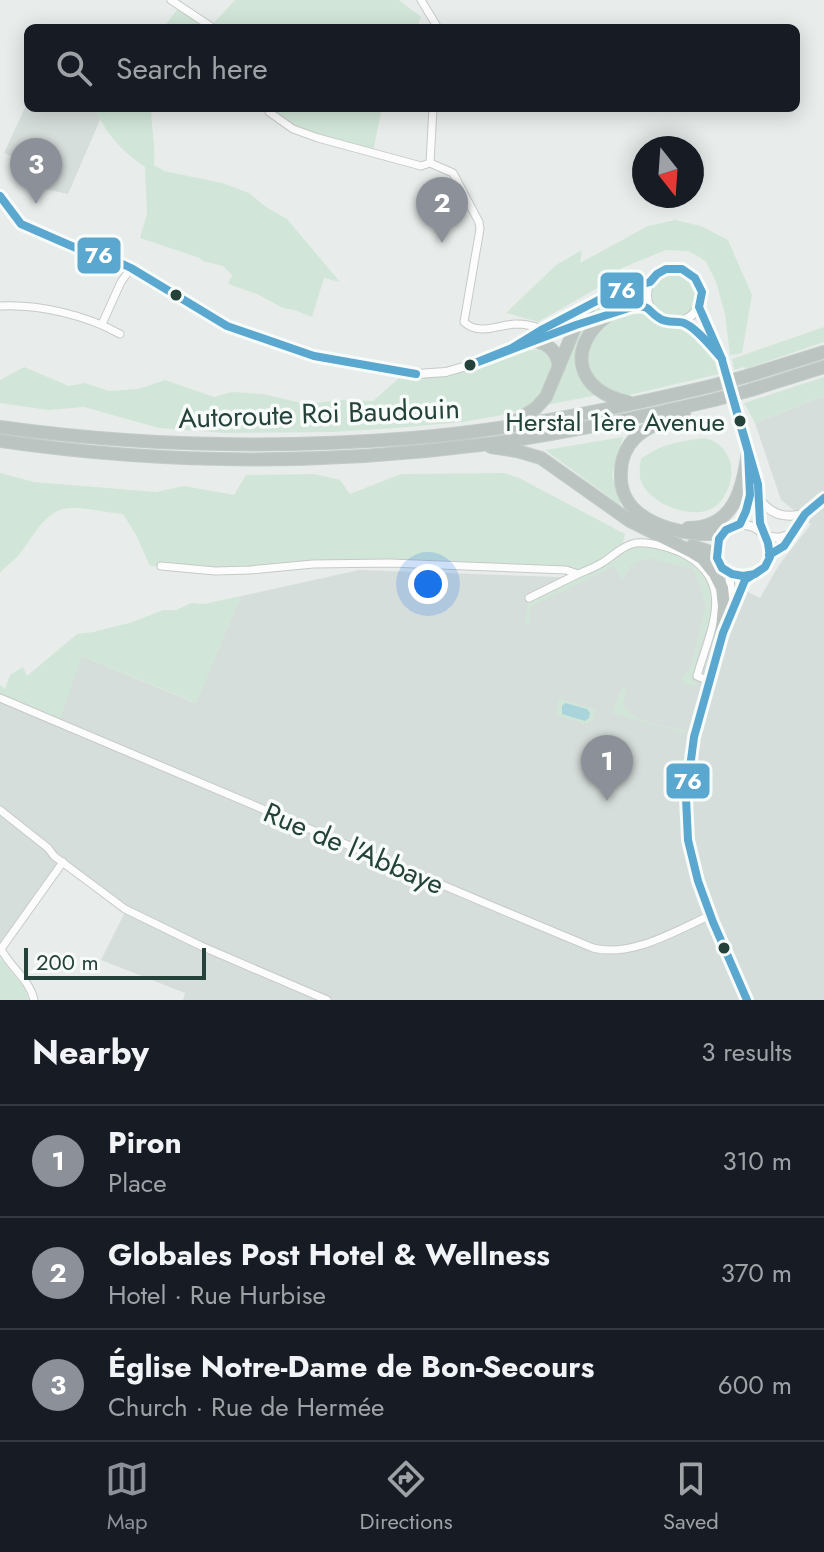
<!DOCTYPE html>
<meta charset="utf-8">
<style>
body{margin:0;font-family:Jost,sans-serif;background:#242831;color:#f1f3f6}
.compass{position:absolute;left:632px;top:136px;width:72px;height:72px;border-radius:50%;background:#171b24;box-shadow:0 4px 20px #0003;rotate:163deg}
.scale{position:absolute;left:24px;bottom:20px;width:182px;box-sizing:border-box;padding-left:8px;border:4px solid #24423a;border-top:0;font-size:22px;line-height:28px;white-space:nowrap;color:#24423a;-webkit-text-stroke:6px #f7fbf9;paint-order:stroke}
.you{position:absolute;left:428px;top:584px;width:28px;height:28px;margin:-20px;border:6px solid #fff;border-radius:50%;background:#1a73e8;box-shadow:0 0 0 12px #1a73e833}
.badge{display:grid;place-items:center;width:52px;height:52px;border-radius:50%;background:#8c9099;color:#fff;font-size:26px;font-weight:700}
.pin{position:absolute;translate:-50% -66px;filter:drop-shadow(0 2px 4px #0008)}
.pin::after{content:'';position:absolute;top:42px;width:28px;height:24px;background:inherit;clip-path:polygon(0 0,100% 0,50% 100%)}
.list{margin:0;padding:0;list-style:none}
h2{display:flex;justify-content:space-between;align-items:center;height:104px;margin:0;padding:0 32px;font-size:34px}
h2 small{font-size:26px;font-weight:400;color:#9ea1a6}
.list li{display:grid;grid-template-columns:52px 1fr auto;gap:24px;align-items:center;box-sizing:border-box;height:112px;padding:0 32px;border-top:2px solid #363941}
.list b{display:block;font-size:30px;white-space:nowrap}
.list p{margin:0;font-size:26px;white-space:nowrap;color:#9ea1a6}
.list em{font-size:26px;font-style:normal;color:#9ea1a6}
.icon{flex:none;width:44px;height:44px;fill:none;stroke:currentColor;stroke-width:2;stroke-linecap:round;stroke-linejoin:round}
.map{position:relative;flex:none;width:824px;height:1000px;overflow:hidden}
.search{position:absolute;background:#171b24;box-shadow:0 4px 20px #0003;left:24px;right:24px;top:24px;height:88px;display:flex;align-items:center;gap:20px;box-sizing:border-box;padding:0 28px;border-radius:12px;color:#9ea1a6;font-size:30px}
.sheet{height:440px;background:#171b24}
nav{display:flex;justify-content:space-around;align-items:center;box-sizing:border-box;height:112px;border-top:2px solid #363941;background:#171b24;font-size:22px;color:#9ea1a6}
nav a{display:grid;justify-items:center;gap:4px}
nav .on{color:#8c9099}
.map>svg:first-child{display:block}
.built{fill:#d6dedb}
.green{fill:#d1e6d8}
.water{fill:#a9d4db}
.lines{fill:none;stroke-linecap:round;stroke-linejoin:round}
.minor-casing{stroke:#c5cac8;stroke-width:9}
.tertiary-casing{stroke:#c5cac8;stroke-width:10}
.motorway-casing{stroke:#c3ccc9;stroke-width:14}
.minor{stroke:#fcfcfc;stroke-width:7}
.tertiary{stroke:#fcfcfc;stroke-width:8}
.motorway{stroke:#bcc4c2;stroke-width:12}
.motorway-bridge-casing{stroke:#c3ccc9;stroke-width:14;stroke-linecap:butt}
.motorway-bridge{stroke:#bcc4c2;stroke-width:12}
.bus-1-casing{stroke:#f7fbf9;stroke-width:14}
.bus-1{stroke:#5aa7cf;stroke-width:8}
.bus-dot{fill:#24423a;stroke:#f7fbf9;stroke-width:3}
.labels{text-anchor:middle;stroke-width:7;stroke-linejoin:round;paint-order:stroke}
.bus-label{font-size:26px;fill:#24423a;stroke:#f7fbf9;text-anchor:end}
.street-label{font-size:28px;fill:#24423a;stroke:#f7fbf9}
.line-badge{stroke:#f7fbf9;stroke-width:3}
.badge-label{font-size:22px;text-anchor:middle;font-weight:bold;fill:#fff}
</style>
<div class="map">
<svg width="824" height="1000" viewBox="0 0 824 1000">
<rect width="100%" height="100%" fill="#e8edeb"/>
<path class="built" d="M28,101v7h67l5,12 -32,74 -28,-6 -13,-5 7,-17 -30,-13z
M824,396v604h-641l2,-7 -84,-33 23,-46 -66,-51 -58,81v-249l82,-39 113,47 46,-107 118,-26 201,7 41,-15 28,-22 64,24 67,34 19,-33 32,-41 -30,-24 -26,-77z"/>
<path class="green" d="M235,0h164l22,17 -4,11h-254l17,-22 31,20z
M95,108h56c0,19 5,38 3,57l10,6 58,12 27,10 17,14 21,12 53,63 -16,-4 -12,39 -18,-7 -11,-2 -26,-14 -29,-10 4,-9 -9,-9 -20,-5 -3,-3 -60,-20 7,-24 -2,-47c-23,-16 -39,-32 -50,-59z
M262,108h120l-9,43 -80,-22z
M675,220l26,6 27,14 24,55 -10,58 -12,2 -5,-41 -9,-32 -10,-20 -5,-4 -13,-7 -22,-1 -44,18 -7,10 -77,44 -32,-9 50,-48 26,-15 -2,13 68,-37z
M651 296a23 23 0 1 1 46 0a23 23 0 1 1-46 0Z
M644,287v16l-58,16c14,-17 37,-27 58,-32z
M640,310l7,3 14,12 20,1 7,3 27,27 4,18 -94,22 -25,-7 -14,-24 4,-29c15,-13 29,-24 50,-26z
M591,323l-14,36 21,36 -52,10 31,-77z
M824,327v15l-79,27 -1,-2 -10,3 -2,-11z
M545,349l8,10 -4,24 -15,21 -26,10 -45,8 -68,6 -62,4 -108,1 -66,-5 -75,-21 -36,3 -48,-7v-23l24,-13 45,19 16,-3 24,8 29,-2 27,-9 49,17 18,-5 31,2 42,10 39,-4 29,1 27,-24 40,-1 88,-26z
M824,377v19l-69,27 -11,-20z
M623,437l-11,38 9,31 -76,-56z
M704,438c14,3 21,10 26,23 3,10 1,21 -3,30 -3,5 -6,12 -11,15 -20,16 -65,-1 -74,-23 -4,-8 -2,-16 -1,-24 19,-15 41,-18 63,-21z
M0,473l34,9 122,10 28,-6 50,9 12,-20 68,-1 26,6 10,14 51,-20 103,-1 15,5 106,56 -3,12 -21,16 -28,10 -183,-9 -175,8 -65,-5 -14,-31 -13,-21c-17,-1 -47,-10 -63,-4 -20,8 -29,31 -42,46 -6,6 -12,10 -18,17z
M639,546c16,-1 34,5 48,14 31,19 30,49 16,78 -6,12 -7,29 -11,43l5,2v2h-11l-5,-5 2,-4 7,-7 16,-64 -12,-36 -47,-11 -16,7 -8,15 -9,-14 -84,41 -1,18h-4l3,-21 2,-3 91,-49z
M241,596l-45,107 -114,-47 -22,64 -60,-25v-10l5,4 5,-14 13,-8 4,9 50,-42 16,-2 40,-10 30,-12h13l15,-7 13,1z
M622,688l5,1c-1,3 -3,10 -3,13 1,19 45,24 61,29v2l-73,-20z
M559,699l36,10 -3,13 -3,-1 -2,3 -32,-9z
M0,958l24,29 5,13h-29z"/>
<path class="water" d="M565,703l22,6 3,4 -1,5 -4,3 -23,-7v-8z"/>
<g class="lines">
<g class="minor-casing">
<path id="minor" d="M171,0l42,28
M421,0l17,28
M268,108l1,4 24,17 25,9 103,28 9,-3
M430,163l23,10 26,49 1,7 -16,93c15,14 33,3 52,2 9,0 18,2 27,5
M430,163l3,-55
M0,306c38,-2 86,9 120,28
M102,324l19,-42 10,-14
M161,566l54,5 35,-1 63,-6 77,-1 176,7 12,4c7,-3 15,-6 22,-10 11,-6 19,-16 32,-20 13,-4 36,3 48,8 59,28 30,78 17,124l12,5
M529,598l49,-24
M0,698c198,84 395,168 593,250 39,10 84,-18 118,-33
M0,810l48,38 6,8 71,53 76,37 126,54
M1,949l62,-87
M1,949c9,18 29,31 33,51"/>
</g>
<g class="tertiary-casing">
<path id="tertiary" d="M0,196l21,28 62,27 31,9 17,8 42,27 54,31 87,30 87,16 15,2 30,-2 24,-7 106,-40 56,-18 9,-1 9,2
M647 295a27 27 0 1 1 54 0a27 27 0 1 1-54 0Z
M699,307l25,57 31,109 5,27 1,31
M682,322l11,7 26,27
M521,342l89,-48 40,-12
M760,500c13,16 25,18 45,14
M740,524c9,-19 12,-34 10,-55
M717 551a26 26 0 1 1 52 0a26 26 0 1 1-52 0Z
M765,536l14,2 12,-4
M769,555l15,-9 21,-32 19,-16
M728,612l3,-19 -2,-20
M747,1000c-21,-51 -47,-101 -58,-156 -11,-55 5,-111 20,-163 10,-36 22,-71 39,-104"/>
</g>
<g class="motorway-casing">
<path id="motorway" d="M607,316c-42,32 -30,76 21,86
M533,341c16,2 24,10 26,26
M747,376l77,-24
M751,390l73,-23
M684,413c-16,7 -37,13 -49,25 -9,9 -14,22 -14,34 -4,51 63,66 102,61
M514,422l22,-14 10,-11 30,-72 15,-21
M0,427c136,19 275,22 412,11 101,-8 200,-29 299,-52
M0,441c158,23 322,24 480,4 79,-10 157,-27 234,-45
M491,447l26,4 24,7 89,63 62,31 10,6 13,16 7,14 2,18 -3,35
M688,528c47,0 54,-39 60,-76
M692,546l25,8"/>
</g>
<use href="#minor" class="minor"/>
<use href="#tertiary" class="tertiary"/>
<use href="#motorway" class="motorway"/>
<g class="motorway-bridge-casing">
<path id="motorway-bridge" d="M711,386l36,-10
M714,400l37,-10"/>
</g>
<use href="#motorway-bridge" class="motorway-bridge"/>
<g class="bus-1-casing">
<path id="bus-1" d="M0,196l21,28 62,27 31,9 17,8 96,58 87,30
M314,356l102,18
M314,356l102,18
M722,360l36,124 2,39 8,20 2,14 -5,10 -10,7 -12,2 -11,-2 -10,-6 -5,-10 2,-19 7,-9 14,-6 6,-13 4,-16 -2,-43z
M470,365l42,-17 31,-19 67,-35 40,-12 7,-8 9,-5h16l13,9 7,14 -3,15 23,52
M470,365l106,-40 56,-18c20,-2 14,3 27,11 8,6 18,2 25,5 13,5 28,25 38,36
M769,555l15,-9 21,-32 19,-16
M747,1000l-34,-78 -15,-41 -10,-41 -2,-42 8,-61 29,-104 22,-53 17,-11"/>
</g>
<use href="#bus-1" class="bus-1"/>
</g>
<g class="bus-dot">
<circle cx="176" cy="295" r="7"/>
<circle cx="470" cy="365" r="7"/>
<circle cx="740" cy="421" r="7"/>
<circle cx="724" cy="948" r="7"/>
</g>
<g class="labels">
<g class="bus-label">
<text x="725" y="431">Herstal 1ère Avenue</text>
</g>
<g class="street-label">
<text transform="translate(319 413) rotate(-2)" y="10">Autoroute Roi Baudouin</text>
<text transform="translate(354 848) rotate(23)" y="10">Rue de l'Abbaye</text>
</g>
</g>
<g class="line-badge">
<rect x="76" y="236" width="46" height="39" rx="8" fill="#5aa7cf"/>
<rect x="599" y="271" width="46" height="39" rx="8" fill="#5aa7cf"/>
<rect x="665" y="762" width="46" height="38" rx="8" fill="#5aa7cf"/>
</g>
<g class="badge-label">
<text x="99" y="263">76</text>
<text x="622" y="298">76</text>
<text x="688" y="789">76</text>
</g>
</svg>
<svg class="compass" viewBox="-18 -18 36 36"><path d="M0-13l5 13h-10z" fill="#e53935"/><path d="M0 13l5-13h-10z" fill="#9ea1a6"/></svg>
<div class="scale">200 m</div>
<div class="you"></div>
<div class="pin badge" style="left:607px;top:801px">1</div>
<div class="pin badge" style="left:442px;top:243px">2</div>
<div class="pin badge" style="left:36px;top:204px">3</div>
<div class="search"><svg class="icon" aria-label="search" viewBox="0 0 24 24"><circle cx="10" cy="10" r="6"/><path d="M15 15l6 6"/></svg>Search here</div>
</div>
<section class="sheet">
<h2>Nearby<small>3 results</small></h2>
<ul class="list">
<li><span class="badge">1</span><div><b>Piron</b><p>Place</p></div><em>310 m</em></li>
<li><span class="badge">2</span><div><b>Globales Post Hotel &amp; Wellness</b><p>Hotel · Rue Hurbise</p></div><em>370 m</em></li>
<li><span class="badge">3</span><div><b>Église Notre-Dame de Bon-Secours</b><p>Church · Rue de Hermée</p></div><em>600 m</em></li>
</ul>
</section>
<nav>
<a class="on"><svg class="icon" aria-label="map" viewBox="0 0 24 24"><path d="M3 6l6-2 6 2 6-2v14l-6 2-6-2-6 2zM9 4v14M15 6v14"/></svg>Map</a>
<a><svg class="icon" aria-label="directions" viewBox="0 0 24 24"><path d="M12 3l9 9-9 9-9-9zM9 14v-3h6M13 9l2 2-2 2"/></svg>Directions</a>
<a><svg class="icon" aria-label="saved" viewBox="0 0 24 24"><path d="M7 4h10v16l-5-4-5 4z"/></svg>Saved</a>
</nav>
